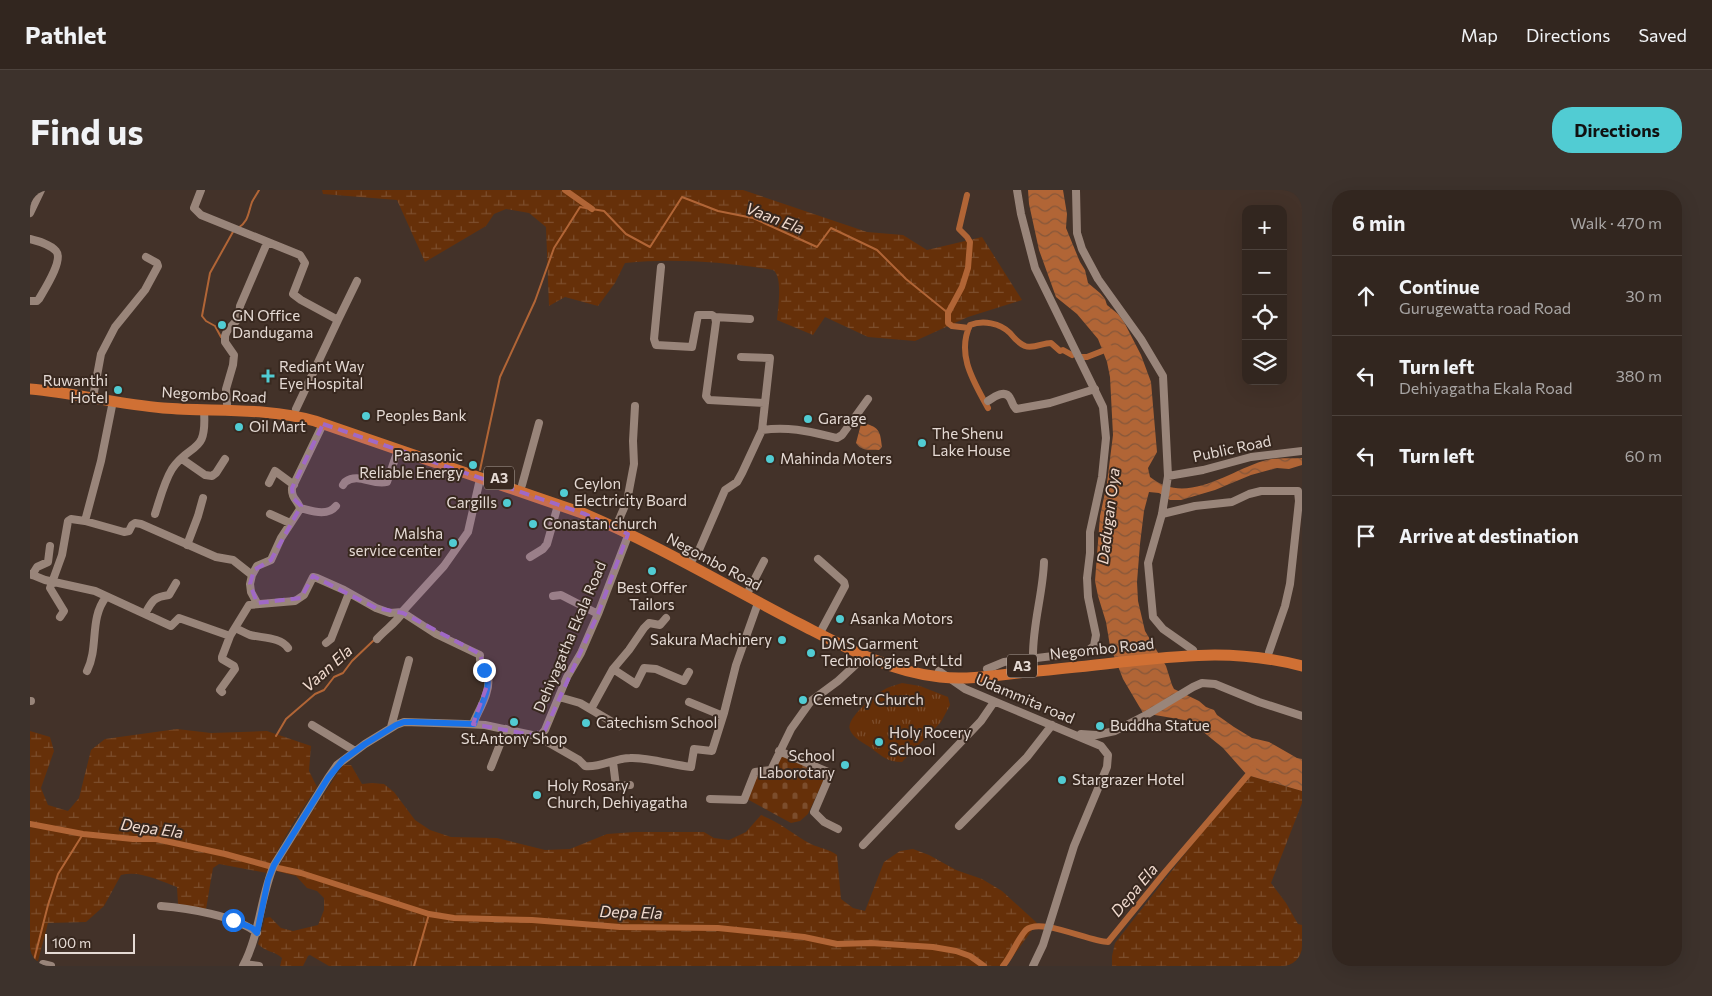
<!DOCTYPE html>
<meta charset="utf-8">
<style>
body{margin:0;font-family:Commissioner,sans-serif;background:#3d322c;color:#f1f3f6}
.controls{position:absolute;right:15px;top:15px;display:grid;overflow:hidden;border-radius:10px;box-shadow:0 5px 20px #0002}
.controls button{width:45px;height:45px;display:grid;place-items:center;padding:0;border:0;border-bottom:1px solid #4d433d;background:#32261f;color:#f1f3f6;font:25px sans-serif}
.scale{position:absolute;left:15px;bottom:12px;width:90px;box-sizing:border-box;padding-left:5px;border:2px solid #e5dad4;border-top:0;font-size:14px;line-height:18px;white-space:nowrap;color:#e5dad4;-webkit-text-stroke:4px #38281f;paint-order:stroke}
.stop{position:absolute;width:15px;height:15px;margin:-11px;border:4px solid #1a73e8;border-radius:50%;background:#fff}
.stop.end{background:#1a73e8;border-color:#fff;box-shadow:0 1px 5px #0008}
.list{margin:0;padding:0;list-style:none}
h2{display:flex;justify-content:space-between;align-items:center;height:65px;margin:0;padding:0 20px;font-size:21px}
h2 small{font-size:16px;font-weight:400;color:#a8a5a4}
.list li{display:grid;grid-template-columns:32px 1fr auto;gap:15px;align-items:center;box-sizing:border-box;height:80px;padding:0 20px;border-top:1px solid #4d433d}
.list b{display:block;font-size:19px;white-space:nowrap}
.list p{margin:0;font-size:16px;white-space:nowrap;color:#a8a5a4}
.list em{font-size:16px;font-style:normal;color:#a8a5a4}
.icon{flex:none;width:28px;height:28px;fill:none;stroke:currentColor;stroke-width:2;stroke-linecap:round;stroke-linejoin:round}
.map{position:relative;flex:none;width:1272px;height:776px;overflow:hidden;border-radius:20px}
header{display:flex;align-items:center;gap:30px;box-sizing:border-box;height:70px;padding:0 25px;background:#32261f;border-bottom:1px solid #4d433d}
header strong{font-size:24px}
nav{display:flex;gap:28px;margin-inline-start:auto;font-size:18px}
.intro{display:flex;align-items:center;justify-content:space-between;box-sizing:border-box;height:120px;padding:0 30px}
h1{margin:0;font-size:35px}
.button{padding:12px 22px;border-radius:20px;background:#51ccd3;color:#111;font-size:18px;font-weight:700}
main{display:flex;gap:30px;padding:0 30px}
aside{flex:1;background:#32261f;border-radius:20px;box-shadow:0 5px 20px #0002}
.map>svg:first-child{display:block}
.grass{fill:url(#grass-tufts)}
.wetland{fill:url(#wetland-marsh)}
.cemetery{fill:url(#cemetery-stones)}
.water{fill:url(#water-waves)}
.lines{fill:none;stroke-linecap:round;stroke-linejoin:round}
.stream{stroke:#b16536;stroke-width:2}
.canal{stroke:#b16536;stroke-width:6}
.minor{stroke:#99857a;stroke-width:8}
.highway{stroke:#d07034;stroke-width:11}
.rail-casing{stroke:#9a8c85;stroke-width:4}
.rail{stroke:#38281f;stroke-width:2;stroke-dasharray:5.5;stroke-linecap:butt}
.route{stroke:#1a73e8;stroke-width:6}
.marked{fill:#a069c6;fill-opacity:0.2;stroke:#a069c6;stroke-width:4;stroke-dasharray:10 6;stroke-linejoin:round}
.poi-dot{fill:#51ccd3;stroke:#38281f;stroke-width:2}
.labels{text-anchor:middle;stroke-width:4;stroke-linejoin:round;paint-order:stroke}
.shield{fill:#38281f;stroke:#b1a59e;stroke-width:1}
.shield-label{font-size:14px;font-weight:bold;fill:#e5dad4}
.poi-label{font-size:15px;fill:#e5dad4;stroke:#38281f;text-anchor:start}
.street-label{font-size:15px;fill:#e5dad4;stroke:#38281f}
.water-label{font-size:16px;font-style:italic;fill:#f0dace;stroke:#38281f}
</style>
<header>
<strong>Pathlet</strong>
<nav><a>Map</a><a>Directions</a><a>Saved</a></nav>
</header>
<div class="intro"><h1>Find us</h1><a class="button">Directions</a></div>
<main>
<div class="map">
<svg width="1272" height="776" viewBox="0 0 1272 776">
<defs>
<pattern id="grass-tufts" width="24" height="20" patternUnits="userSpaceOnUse" patternTransform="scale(1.25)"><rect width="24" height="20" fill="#663009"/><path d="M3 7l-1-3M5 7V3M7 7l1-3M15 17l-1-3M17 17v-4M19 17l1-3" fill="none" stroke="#7c4d2c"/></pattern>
<pattern id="wetland-marsh" width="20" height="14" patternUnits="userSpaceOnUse" patternTransform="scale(1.25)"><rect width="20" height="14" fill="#663009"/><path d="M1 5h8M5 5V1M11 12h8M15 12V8" fill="none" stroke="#7c4d2c"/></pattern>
<pattern id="cemetery-stones" width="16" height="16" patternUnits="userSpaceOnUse" patternTransform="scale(1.25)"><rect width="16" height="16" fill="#663009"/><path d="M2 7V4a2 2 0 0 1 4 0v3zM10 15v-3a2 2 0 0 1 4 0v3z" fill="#7c4d2c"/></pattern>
<pattern id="water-waves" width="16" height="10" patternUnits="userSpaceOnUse" patternTransform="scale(1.25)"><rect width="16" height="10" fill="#b16536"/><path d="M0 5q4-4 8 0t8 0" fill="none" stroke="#86573a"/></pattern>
</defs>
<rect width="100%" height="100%" fill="#433229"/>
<path class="grass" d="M872,493l18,3 28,11 2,8 -9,17 -39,40c-15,0 -20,-6 -31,-14 -7,-5 -18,-10 -21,-18 -5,-12 27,-37 37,-42 4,-2 10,-3 15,-5z"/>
<path class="wetland" d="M292,0h421l124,42 36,3 24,15 55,-13 40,63 -54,17 -53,24 -47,-4 -43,-20 -12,18 -36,-15c1,-12 6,-44 -4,-50 -49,-8 -98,-12 -148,-7l-10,20 -17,23 -33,-9 -16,9 -3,-79 -17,-14 -23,-4 -12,5 -8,12 -61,36 -28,-62 -74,-6z
M147,539l34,4 56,-2 44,15 -2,25 8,16c-19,28 -37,55 -50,86l-48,-9 -6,4 -7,41 -28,-5 -1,-17c-17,-6 -37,-17 -56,-12l-17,31 -18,16 -38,1 -10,38 -8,-2v-228l20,6 4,14 -13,37 7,17 20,6 11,-13 12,-48 14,-11z
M313,575h8l11,19 10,-1 12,1 10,8 21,28 15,10 21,7 46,1 48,12 25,-1 37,-15 28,-2h69l10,6 15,2 17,-8 15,-17c19,7 33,20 50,29 8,4 18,5 26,11l4,44 12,9 12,3 19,-49 16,-11 13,-2 16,6 27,15 26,9 20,12 35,32 -31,43h-677l-19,-11 -2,1 -5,10h-23l2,-8c-7,-7 -17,-6 -24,-14l7,-26 5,-1 11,11 12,3 25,-6 6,-15v-12l-7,-7 -10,-3 -11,-12 -20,-5 21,-36z
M1217,585l55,16v12l-31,80 15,20 12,21 4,1v41h-190v-10l3,-13z"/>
<path class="cemetery" d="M753,566l43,19 -18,39 -8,7 -9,2 -44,-24 10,-23 4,-2 10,2 9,-19z"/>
<path class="water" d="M998,0h35l4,24 -1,14 14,34 5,8 3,13 12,10 5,6 2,6 11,9 6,8 17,33 10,27 6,70 -9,16 2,9c36,29 77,-5 113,-16 13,-4 26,-2 39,-3v7l-13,4 -12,-1 -26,7 -36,15 -34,10h-11l-11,-7 -10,-1 -5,19 -4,33 -3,38 1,19 7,30 21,35 6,19 2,4 25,12 7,6 8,3 3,5 17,12 18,11 17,4 28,16 5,1v32l-55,-16 -24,-27 -33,-27 -47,-8 -20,-34 -13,-33 -4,-24 -8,-26 -3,-15 5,-65 7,-33 6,-48 -3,-58 -3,-15 -9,-23 -21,-25 -21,-17 -17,-47 -10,-46z
M834,233c16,5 16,8 18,24l-3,3c-9,-1 -17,2 -23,-7l5,-19z"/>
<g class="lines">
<path class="stream" d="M208,38c11,-7 10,-15 14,-26 2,-4 5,-8 7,-12
M191,147l-6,-11 -9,-5 -4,-5 8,-43 24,-43
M450,280l20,-93 35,-76 19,-53 26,-41 24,4 22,23 24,13 32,-50 36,14 35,7 64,29 14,-19 46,22 29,29 42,34
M246,546l10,-17 29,-25 9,-4 10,-13 9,-4 9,-12 22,-21
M2,772l2,-2 14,-55 10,-31 25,-40
M384,776l15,-52"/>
<path class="canal" d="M535,0l27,19
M937,5l-8,34 8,8 3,5 -2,26 -6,19 -14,26v10l4,3 17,2
M1050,167h7l23,-9
M958,218c-14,-26 -32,-53 -18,-83 13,-5 30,-2 40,8 4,5 8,10 15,13 9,3 17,-3 26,-3l9,8 3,-1 9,5
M0,634l53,10 50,5h23l69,15 44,12
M248,678l23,5 128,41 25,4 78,2 88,7 98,1 86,9 33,7 34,-1 62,4 23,4 14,5 14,10
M973,776c9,-11 14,-26 23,-36 14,-13 64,12 82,12l57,-70 88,-103"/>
<path class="minor" d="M171,0l-7,18 7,7 99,40 5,8 -12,31 8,6 37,20 -42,89
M1046,0l1,43 5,16 16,30 43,60 22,37 5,100 -6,38 -14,49 5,54 10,12 30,21
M0,23l11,-23
M0,49c8,2 20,5 26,12 8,9 -12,39 -17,48l-2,2h-7
M631,77l-7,72 2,6 36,2 6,-32h14l3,2 1,5 -10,74 3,4 56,3 -3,27 -20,43 -5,9 -12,8 -26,60 -7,10
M685,127l35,2
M308,130l19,-39
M711,167l29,1 -5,45
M64,202l7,-38 14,-27 30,-37 13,-24 -1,-3 -11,-6
M958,211c6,-4 17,-12 22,-3 3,5 2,7 6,11l34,-6 45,-14
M197,214l-1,-15 7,-24 1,-10 -9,-13v-6l2,-5 12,-13 1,-12 27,-63
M732,240c28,-4 49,2 75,8l5,-3 26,-36
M152,269l23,16 7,1 4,-3 9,-14
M1138,286l35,-6 48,-13 51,-6
M239,293l6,-12 19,14
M313,295l2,-3c14,-10 27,4 42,0l11,-32
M492,295l17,-62
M270,318c12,3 27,9 36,-2
M125,324c5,-15 9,-32 17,-45 19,-28 35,-13 32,-58
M240,324l20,9
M1132,324l33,-8 37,-4 17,-8 12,-3h37l1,10 -9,83 -5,22 -16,46
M55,331l16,-60 12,-60
M588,332l9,-21 7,-37 -1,-23 2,-35
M157,355l11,-29 5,-18
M500,367l13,-8 4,-5 11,-39
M788,369l26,23 1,4 -23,43
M0,384l15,6 50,11 76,35 8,-8 51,18 19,-31 46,-4 9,-6 9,-18 4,1 27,12 32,18 14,5 12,-1 34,22 44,21c-1,13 5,12 8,22 3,15 -10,34 -15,47
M2,385l5,-8 11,-5 2,-16
M719,400l15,-29
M523,406l8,-1 37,19
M227,413l-6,-11 -1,-8 2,-9 5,-9 14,-6 10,-22 19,-29c-1,-9 -9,-9 -8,-21l31,-64
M372,422l42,-46 24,-34 12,-53
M115,424c7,-13 8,-17 24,-19l7,-12
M30,427l4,-6 -14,-23 12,-33 6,-34 3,-2 14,2 39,11 5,-1 3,-6 3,-2 6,1 75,33 17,3 19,15
M205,438c5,2 10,5 15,7 12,3 31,2 38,13
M347,449c9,-10 19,-16 26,-27
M296,453l5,-4 18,-46
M1003,469c-1,-33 10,-65 11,-97
M583,479l23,15 8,-16 12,1 28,12 5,-9
M957,479l17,-7 82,-10 8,-6 2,-11 -8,-38 -1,-19 3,-25v-21l12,-55 4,-39 -3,-31 -68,-139 -14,-54 -4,-24
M57,481c12,-24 2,-52 19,-74
M909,481l26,18 136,57 7,9 -1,12 -33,79 -31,99 -10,21
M192,502l-2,-2 15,-21 -1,-3 -12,-7v-2l8,-21
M529,507l21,6 39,23
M0,511h1
M659,512l34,14
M561,519l22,-40 16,-19 15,-22 5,-5 11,2 6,-7
M282,535l43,26
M361,537l18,-67
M1051,544l15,1 19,-4 33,-17 45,-27 9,-4 13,1 44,18 43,14
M510,546l4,4 35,20 6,6c15,2 30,-8 45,-8 17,-1 43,7 61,9l3,-18 18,2 12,-38 12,-48 22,-62
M749,561l49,21 1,5 -15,35 10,10 14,7
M583,572l3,24 14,-1
M461,577l15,-38
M680,609l34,1 11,-28 16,-2 20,-41 20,-28 27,-20 27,-25
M929,636l68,-69 25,-32
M833,655l118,-124 13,-19
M131,716c26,2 76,10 96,27
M13,774l8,2
M214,774l15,2
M213,776c17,-32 17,-68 31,-101l54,-87 9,-13 28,-21 31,-19 8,-3 61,2 20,1 47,10 8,1 5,-6 22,-53 14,-24 17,-39 33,-86"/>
<path class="highway" d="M0,199c44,4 88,15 133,19 50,4 103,-1 152,13l270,93c75,32 145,74 217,111 43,22 88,47 138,52 29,3 58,-2 87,-5 31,-3 63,-6 94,-10 66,-7 116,-13 181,4"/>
<g class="rail-casing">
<path id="rail" d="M0,775l6,1"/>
</g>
<use href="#rail" class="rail"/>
</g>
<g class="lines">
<path class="route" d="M203,730l19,8 5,5 11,-53 6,-15 54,-87 15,-18 22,-16 31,-19 8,-3h10l60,2c5,-16 21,-38 10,-54"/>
</g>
<path class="marked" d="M293,234l262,90 43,20 -30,80 -53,116 -13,5 -59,-11 15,-41 -8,-29 -77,-41 -27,-5 -63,-32 -12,22 -44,5 -7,-19 4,-14 17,-10 30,-54 -8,-8 -1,-10z"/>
<g class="poi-dot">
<circle cx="192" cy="135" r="5"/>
<path d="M235.5 178.5h5v5h5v5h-5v5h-5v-5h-5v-5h5z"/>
<circle cx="88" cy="200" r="5"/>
<circle cx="336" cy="226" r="5"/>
<circle cx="778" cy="229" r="5"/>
<circle cx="209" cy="237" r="5"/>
<circle cx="892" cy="253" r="5"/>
<circle cx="740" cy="269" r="5"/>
<circle cx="443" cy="275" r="5"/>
<circle cx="534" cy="303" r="5"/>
<circle cx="477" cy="313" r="5"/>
<circle cx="503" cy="334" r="5"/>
<circle cx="423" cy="353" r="5"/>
<circle cx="622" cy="381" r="5"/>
<circle cx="810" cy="429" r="5"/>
<circle cx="752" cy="450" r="5"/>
<circle cx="781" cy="463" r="5"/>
<circle cx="773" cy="510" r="5"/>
<circle cx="484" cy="532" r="5"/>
<circle cx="556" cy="533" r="5"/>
<circle cx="1070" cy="536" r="5"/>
<circle cx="849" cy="552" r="5"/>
<circle cx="815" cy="575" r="5"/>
<circle cx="1032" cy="590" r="5"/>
<circle cx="507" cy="605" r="5"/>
</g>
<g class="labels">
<g class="shield">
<rect x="454" y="276.5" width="30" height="23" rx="4"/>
<rect x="977" y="464.5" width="30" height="23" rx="4"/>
</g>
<g class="shield-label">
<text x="469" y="293">A3</text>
<text x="992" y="481">A3</text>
</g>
<g class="poi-label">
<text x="202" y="131">GN Office<tspan x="202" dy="17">Dandugama</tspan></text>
<text x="249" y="182">Rediant Way<tspan x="249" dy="17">Eye Hospital</tspan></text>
<text x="78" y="196" text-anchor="end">Ruwanthi<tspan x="78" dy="17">Hotel</tspan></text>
<text x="346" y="231">Peoples Bank</text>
<text x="788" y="234">Garage</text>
<text x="219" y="242">Oil Mart</text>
<text x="902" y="249">The Shenu<tspan x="902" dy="17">Lake House</tspan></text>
<text x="433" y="271" text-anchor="end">Panasonic<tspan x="433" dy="17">Reliable Energy</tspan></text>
<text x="750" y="274">Mahinda Moters</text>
<text x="544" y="299">Ceylon<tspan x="544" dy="17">Electricity Board</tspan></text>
<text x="467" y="318" text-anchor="end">Cargills</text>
<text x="513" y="339">Conastan church</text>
<text x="413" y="349" text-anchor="end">Malsha<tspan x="413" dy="17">service center</tspan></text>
<text x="622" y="403" text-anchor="middle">Best Offer<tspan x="622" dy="17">Tailors</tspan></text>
<text x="820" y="434">Asanka Motors</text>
<text x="742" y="455" text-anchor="end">Sakura Machinery</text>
<text x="791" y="459">DMS Garment<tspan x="791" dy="17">Technologies Pvt Ltd</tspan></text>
<text x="783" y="515">Cemetry Church</text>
<text x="566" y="538">Catechism School</text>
<text x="1080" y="541">Buddha Statue</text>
<text x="859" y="548">Holy Rocery<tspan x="859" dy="17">School</tspan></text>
<text x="484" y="554" text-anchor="middle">St.Antony Shop</text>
<text x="805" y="571" text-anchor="end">School<tspan x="805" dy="17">Laborotary</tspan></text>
<text x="1042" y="595">Stargrazer Hotel</text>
<text x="517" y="601">Holy Rosary<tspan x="517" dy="17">Church, Dehiyagatha</tspan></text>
</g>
<g class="street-label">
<text transform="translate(184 205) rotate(3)" y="5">Negombo Road</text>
<text transform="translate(1202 259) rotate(-12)" y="5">Public Road</text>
<text transform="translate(684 372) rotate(28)" y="5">Negombo Road</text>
<text transform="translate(540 447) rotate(-67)" y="5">Dehiyagatha Ekala Road</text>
<text transform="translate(1072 459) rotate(-6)" y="5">Negombo Road</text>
<text transform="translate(995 509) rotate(23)" y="5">Udammita road</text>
</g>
<g class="water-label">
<text transform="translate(745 28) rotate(21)" y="6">Vaan Ela</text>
<text transform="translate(1078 326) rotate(-83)" y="6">Dadugan Oya</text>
<text transform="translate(297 478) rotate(-42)" y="6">Vaan Ela</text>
<text transform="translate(122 638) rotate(8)" y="6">Depa Ela</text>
<text transform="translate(1104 700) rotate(-50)" y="6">Depa Ela</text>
<text transform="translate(601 722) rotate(2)" y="6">Depa Ela</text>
</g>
</g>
</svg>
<div class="controls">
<button>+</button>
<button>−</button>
<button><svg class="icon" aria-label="locate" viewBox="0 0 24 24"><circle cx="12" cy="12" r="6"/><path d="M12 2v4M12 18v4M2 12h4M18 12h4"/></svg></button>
<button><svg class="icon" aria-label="layers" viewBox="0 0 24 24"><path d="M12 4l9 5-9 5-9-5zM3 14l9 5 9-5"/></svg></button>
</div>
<div class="scale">100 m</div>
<div class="stop" style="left:203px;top:730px"></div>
<div class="stop end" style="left:454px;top:480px"></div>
</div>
<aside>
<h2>6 min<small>Walk · 470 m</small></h2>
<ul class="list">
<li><svg class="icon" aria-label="ahead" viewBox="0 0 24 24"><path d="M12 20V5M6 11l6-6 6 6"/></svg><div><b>Continue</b><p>Gurugewatta road Road</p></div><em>30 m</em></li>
<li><svg class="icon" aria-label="left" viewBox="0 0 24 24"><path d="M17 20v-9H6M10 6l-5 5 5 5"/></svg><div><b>Turn left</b><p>Dehiyagatha Ekala Road</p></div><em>380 m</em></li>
<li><svg class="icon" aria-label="left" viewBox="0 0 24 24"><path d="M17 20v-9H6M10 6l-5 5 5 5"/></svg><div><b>Turn left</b></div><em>60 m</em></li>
<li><svg class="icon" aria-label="arrive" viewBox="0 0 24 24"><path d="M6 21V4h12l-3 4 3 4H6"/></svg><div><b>Arrive at destination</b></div></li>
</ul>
</aside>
</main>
